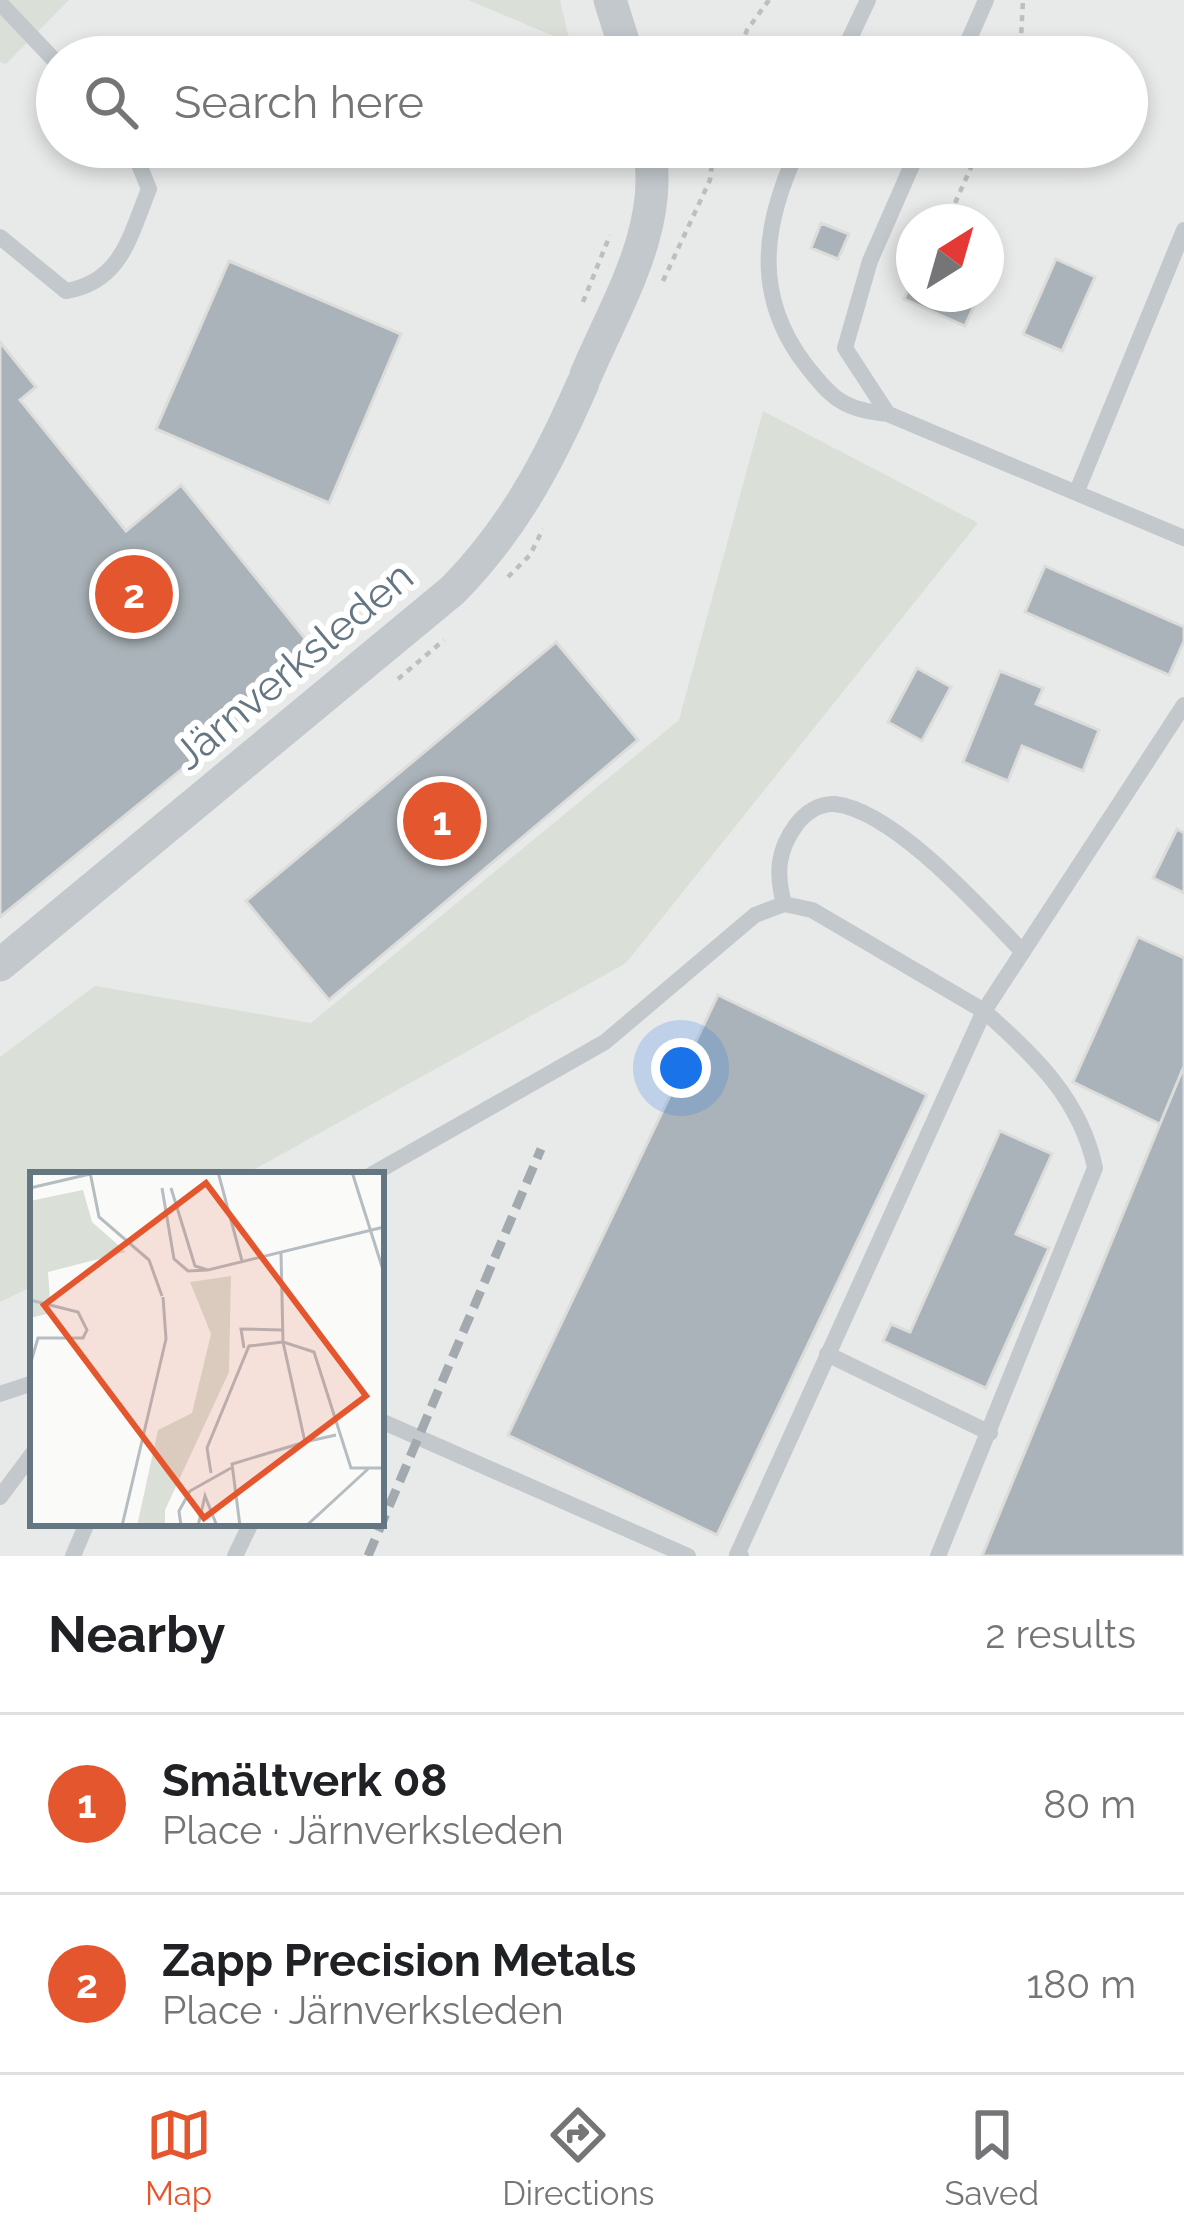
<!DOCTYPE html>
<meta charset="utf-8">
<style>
body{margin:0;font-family:Raleway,sans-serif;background:#f2f2f2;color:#202124}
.compass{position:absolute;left:896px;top:204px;width:108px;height:108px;border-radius:50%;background:#fff;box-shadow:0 6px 18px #0003;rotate:37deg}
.you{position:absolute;left:681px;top:1068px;width:42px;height:42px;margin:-30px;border:9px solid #fff;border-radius:50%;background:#1a73e8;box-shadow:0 0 0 18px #1a73e833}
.badge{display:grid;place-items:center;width:78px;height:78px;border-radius:50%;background:#e4572e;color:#fff;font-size:39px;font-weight:700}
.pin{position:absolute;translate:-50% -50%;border:6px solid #fff;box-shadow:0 3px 12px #0006}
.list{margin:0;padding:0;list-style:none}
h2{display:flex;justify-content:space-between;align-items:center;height:156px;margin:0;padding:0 48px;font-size:51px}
h2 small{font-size:39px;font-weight:400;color:#757577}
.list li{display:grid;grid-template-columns:78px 1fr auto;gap:36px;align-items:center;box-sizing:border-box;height:180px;padding:0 48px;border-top:3px solid #e0e0e0}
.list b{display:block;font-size:45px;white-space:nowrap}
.list p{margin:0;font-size:39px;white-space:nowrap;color:#757577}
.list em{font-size:39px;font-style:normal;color:#757577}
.icon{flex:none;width:66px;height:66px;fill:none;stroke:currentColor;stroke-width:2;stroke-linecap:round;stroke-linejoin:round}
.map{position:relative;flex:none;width:1184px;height:1556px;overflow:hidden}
.search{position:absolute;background:#fff;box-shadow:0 6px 18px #0003;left:36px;right:36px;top:36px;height:132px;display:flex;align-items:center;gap:30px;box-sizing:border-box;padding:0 42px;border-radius:66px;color:#757577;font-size:45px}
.sheet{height:516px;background:#fff}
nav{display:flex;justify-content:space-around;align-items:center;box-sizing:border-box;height:168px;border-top:3px solid #e0e0e0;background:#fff;font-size:33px;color:#757577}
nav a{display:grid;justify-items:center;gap:6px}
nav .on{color:#e4572e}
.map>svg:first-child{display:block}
.built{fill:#e8e9e9;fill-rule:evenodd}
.green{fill:#dadfd7}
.building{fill:#aab3b9;stroke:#dcdcda;stroke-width:3}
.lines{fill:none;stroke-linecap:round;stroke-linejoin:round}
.path{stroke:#bbbfc2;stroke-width:4.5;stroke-dasharray:6 6;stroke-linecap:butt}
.lane{stroke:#c3c8cc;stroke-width:16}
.street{stroke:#c3c8cc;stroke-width:33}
.rail{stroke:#a2aab0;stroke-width:9;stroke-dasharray:18 9;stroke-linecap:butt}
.labels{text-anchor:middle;stroke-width:12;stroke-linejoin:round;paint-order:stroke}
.street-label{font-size:42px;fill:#657683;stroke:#fff}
.inset-road{fill:none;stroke:#b5bdc2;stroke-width:3}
.view{fill:#e4572e;fill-opacity:0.15;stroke:#e4572e;stroke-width:6}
.inset-edge{fill:none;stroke:#657683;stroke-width:6}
</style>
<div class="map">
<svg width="1184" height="1556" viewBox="0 0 1184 1556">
<rect width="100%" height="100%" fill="#fafaf8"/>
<path class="built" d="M0,0h1184v1556h-1184zM57,57h1070v90h-1070zM914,222h72v72h-72zM33,1175h348v348h-348z"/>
<path class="green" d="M0,0h69l-63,64 -6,-2z
M468,0h92l10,43z
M763,411l215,112 -352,440 -382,212h-211v111l-33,16v-245l95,-71 216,37 368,-303z"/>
<path class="building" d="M821,223l28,11 -11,25 -27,-11z
M1056,259l39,18 -33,74 -39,-17z
M229,261l172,73 -72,169 -173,-74z
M914,277v17h51l12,5 -12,27 -61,-27z
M0,342l36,45 -16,13 106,131 55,-46 139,172 -320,260z
M1045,566l139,61v14l-15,34 -144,-63z
M556,642l82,98 -309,260 -83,-99z
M917,668l34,19 -29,54 -34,-19z
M1000,671l43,17 -7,16 63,26 -16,41 -61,-25 -14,35 -45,-19z
M1177,829l7,4v60l-31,-15z
M1138,937l46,21v108l-24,58 -87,-42z
M718,995l209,100 -210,440 -209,-100z
M1184,1066v490h-202l178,-432z
M1000,1131l52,23 -36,80 33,14 -63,140 -103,-47 8,-17 19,8z"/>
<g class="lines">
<path class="path" d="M737,57l10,-27 22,-30
M1020,57l3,-57
M941,222l11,-12 28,-63
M899,267l15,-16
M663,281l47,-101 4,-33
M583,302l27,-67
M508,577l22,-22 13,-26
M398,679l46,-39"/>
<path class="lane" d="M0,3l57,60
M841,57l27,-57
M961,57l25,-57
M799,147c-36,76 -47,147 6,217 27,35 39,46 83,50
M920,147l-50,114 -25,87 43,66 296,124
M0,237l66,54c56,-9 64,-56 83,-102l-17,-42
M1077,491l107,-261
M784,904c-8,-30 -7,-53 12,-79 9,-12 23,-22 39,-21 60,7 147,106 188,148
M371,1175l234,-133 150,-127 29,-11 28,6 172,101 -247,544 4,1
M827,1354l163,79
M0,1394l33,-11
M381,1421l307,135
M0,1497l33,-44
M73,1556l14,-33
M235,1556l16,-33
M938,1556l157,-388c-14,-68 -60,-112 -111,-157l200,-306"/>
<path class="street" d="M610,0l18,57
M586,375c30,-71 79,-148 63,-228
M0,965l453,-375c60,-61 96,-129 130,-207"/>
<path class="rail" d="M368,1556l173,-407"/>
</g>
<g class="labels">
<g class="street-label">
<text transform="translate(293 665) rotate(-40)" y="15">Järnverksleden</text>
</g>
</g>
<g transform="translate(30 1172)">
<rect width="354" height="354" fill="#fafaf8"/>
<path d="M53,18l9,32 34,30 -78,20 3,41 -21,5v-117zM201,104l-2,96 -64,138v16h-28l21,-96 34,-17 19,-79 -21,-52z" fill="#dadfd7"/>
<path class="inset-road" d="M60,0l9,45 50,43 13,36M188,0l24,89M322,0l32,101M0,16l60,-14M132,16l12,71 14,12 20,-1M141,16l24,78 13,4 176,-43M251,80l2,90 31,10 37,116h33M0,128l48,12 9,18 -4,8h-45l-8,27M214,176l-3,-19 41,1M181,301l-4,-25 42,-102 34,-4 22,100 31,-7M92,354l44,-187 -3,-42M151,354l-2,-15 11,-20 41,-23M168,354l7,-30 12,30M210,354l-8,-62 73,-22M276,354l62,-57"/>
<path class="view" d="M176,11l160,213 -162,122 -160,-213z"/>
<rect width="354" height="354" class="inset-edge"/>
</g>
</svg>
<svg class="compass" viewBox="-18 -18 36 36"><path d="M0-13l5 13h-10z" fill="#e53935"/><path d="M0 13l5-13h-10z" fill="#757577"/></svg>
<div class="you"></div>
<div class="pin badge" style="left:442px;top:821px">1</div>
<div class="pin badge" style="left:134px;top:594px">2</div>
<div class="search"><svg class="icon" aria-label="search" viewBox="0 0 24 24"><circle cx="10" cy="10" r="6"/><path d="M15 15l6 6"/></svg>Search here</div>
</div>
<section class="sheet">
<h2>Nearby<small>2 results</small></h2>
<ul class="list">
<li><span class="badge">1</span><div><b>Smältverk 08</b><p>Place · Järnverksleden</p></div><em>80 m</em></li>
<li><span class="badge">2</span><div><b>Zapp Precision Metals</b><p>Place · Järnverksleden</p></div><em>180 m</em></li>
</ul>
</section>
<nav>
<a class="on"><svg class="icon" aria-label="map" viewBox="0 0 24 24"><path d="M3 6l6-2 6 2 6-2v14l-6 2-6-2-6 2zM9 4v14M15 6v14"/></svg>Map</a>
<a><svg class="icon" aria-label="directions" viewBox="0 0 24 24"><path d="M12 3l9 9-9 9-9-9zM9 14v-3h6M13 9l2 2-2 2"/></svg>Directions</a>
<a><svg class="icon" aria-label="saved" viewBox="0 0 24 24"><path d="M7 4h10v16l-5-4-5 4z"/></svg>Saved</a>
</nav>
